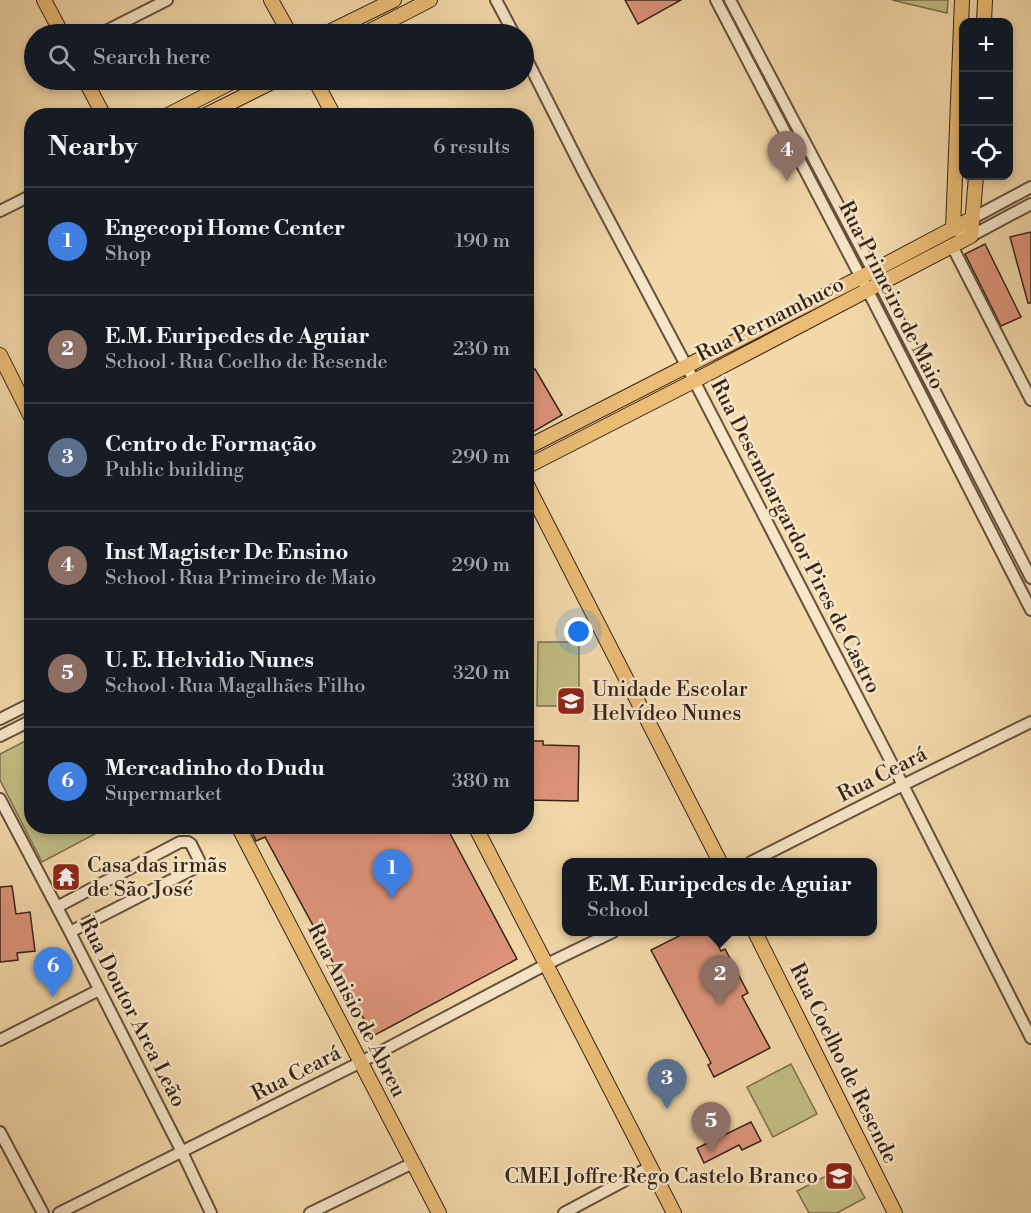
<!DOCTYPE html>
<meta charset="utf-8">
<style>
body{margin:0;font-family:"Libre Bodoni",serif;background:#20242c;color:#f1f3f6}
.controls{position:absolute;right:18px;top:18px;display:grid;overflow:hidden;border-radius:12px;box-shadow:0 3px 9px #0003}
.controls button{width:54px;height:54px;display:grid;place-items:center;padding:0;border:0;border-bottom:2px solid #363941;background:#171b24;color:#f1f3f6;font:30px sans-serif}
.you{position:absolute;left:579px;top:632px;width:21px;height:21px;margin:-15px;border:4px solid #fff;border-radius:50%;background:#1a73e8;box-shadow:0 0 0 9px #1a73e833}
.badge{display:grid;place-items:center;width:39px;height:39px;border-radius:50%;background:#c59692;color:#fff;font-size:20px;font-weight:700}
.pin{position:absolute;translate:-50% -50px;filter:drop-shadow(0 2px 3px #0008)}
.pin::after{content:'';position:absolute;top:32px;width:21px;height:18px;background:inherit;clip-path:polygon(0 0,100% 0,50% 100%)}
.popup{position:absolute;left:562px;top:858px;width:315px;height:78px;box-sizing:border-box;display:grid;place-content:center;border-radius:12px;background:#171b24;filter:drop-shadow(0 2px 4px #0005);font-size:20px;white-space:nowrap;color:#9ea1a6}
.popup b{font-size:22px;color:#f1f3f6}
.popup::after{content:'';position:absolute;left:50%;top:100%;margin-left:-12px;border:12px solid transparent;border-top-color:#171b24}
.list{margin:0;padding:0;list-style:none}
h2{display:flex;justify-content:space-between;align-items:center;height:78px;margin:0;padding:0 24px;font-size:26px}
h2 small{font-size:20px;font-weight:400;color:#9ea1a6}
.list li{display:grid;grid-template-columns:39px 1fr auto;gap:18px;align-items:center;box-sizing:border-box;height:108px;padding:0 24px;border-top:2px solid #363941}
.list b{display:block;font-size:22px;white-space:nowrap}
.list p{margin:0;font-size:20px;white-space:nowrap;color:#9ea1a6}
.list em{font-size:20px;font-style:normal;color:#9ea1a6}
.icon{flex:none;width:33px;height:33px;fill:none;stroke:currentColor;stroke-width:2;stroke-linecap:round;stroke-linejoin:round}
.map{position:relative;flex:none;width:1031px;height:1213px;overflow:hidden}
.search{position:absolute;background:#171b24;box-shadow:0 3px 9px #0003;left:24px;top:24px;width:510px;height:66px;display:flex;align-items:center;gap:15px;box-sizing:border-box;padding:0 21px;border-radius:33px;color:#9ea1a6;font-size:22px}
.panel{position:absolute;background:#171b24;box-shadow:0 3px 9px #0003;left:24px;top:108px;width:510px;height:726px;border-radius:24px}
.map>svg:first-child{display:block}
.green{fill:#c2bd84;stroke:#7c704e;stroke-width:1.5}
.building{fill:#de947b;stroke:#362417;stroke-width:1.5}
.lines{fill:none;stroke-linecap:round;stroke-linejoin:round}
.minor-casing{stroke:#65513c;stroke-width:14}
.major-casing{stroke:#362417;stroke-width:16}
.minor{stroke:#f7e6c8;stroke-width:10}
.major{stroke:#eabc75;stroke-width:14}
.labels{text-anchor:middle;stroke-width:5;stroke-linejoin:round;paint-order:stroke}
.street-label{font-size:21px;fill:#362417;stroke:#f7e6c8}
.poi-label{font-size:21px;fill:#362417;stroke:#f7e6c8;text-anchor:start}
</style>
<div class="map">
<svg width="1031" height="1213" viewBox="0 0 1031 1213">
<rect width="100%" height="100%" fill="#f3d9aa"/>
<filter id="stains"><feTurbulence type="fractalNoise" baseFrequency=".00333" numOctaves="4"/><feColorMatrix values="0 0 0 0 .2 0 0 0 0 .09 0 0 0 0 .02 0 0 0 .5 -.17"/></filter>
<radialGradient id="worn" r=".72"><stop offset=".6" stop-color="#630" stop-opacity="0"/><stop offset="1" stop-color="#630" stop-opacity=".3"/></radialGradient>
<path class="green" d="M892,0h56l-1,13z
M538,642h41v64h-42z
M31,738l1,88 76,1 -66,35 -42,-82v-26z
M791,1064l26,50 -44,23 -26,-50z
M847,1165l18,33 -28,15h-28l-12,-22z"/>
<path class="building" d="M625,0h56l-43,24z
M1031,232v71h-3l-18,-66z
M985,244l36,73 -20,9 -36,-72z
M535,369l27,46 -36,21v-63z
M526,741h17v4l36,1 -1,55 -52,-1z
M249,826h197l71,133 -144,77 -108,-199 -9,4z
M12,886l4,28 14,-2 5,39 -18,2 1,7 -18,2v-75z
M687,932h24l10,19 4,-2 23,44 -6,3 28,52 -56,29 -6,-12 3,-2 -60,-113z
M751,1122l10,19 -19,9 -3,-5 -35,18 -7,-15z"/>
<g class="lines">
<g class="minor-casing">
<path id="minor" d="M496,0l18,34
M716,0l152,291 163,319
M730,0l143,271 158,307
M100,34l67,-34
M524,54l59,117 104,196 216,418 128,253
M0,211l32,-16
M973,218l58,-31
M953,229l18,7 60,-32
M952,246l79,154
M0,719l32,-16
M0,736l32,-16
M0,799l70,133 112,220 29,61
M751,862l152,-77 128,-63
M57,907l123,-65h8l3,2 8,16 -1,6 -3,2 -125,64
M0,1040l99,-50
M0,1132l43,81
M59,1213l302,-151 186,-98 66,-32
M310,1213l103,-50
M564,1213l86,-46"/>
</g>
<g class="major-casing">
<path id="major" d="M44,0l18,34
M271,0l19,34
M984,22l1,-22
M325,34l69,-34
M364,34l66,-34
M85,80l19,36
M315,80l19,36
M166,116l70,-36
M204,116l72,-36
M953,229l9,-229
M0,355l32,64
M526,448l347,-177 100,-53
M526,467l168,-86 277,-145 5,-60
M526,483l194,379
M238,826l201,387
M475,826l199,387
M755,932l140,281"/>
</g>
<use href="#minor" class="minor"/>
<use href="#major" class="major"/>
</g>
<defs>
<g id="school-square" transform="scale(1.5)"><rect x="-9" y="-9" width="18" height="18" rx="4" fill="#8f2418" stroke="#f7e6c8"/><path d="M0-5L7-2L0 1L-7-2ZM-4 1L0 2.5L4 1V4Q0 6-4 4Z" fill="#fff"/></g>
<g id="temple-square" transform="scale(1.5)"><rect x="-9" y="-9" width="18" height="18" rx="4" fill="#8f2418" stroke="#f7e6c8"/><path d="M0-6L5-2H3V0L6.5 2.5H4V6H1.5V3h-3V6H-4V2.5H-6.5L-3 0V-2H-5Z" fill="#fff"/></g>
</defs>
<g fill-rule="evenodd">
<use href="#school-square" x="571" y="701"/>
<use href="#temple-square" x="66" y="877"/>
<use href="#school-square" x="839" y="1176"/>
</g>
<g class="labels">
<g class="street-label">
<text transform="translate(892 295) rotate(63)" y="7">Rua Primeiro de Maio</text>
<text transform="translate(770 319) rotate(-27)" y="7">Rua Pernambuco</text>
<text transform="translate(796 536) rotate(63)" y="7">Rua Desembargardor Pires de Castro</text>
<text transform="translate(882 774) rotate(-27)" y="7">Rua Ceará</text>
<text transform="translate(357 1010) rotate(63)" y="7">Rua Anisio de Abreu</text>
<text transform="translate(133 1012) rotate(63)" y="7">Rua Doutor Area Leão</text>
<text transform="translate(844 1063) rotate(64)" y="7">Rua Coelho de Resende</text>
<text transform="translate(296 1073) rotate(-27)" y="7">Rua Ceará</text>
</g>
<g class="poi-label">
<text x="592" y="696">Unidade Escolar<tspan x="592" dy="24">Helvídeo Nunes</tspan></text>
<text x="87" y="872">Casa das irmãs<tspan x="87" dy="24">de São José</tspan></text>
<text x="818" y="1183" text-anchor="end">CMEI Joffre Rego Castelo Branco</text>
</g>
</g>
<rect width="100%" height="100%" filter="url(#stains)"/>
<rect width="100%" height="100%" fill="url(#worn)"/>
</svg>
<div class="controls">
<button>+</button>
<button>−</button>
<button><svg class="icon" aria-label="locate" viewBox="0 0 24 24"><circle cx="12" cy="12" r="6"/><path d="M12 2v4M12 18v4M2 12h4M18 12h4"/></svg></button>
</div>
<div class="you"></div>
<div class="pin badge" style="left:392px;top:899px;background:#3f7fe0">1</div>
<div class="pin badge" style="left:720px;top:1005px;background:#8d6e63">2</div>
<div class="popup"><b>E.M. Euripedes de Aguiar</b>School</div>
<div class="pin badge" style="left:667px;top:1109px;background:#5c6f8a">3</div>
<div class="pin badge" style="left:787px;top:181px;background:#8d6e63">4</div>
<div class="pin badge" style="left:711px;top:1152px;background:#8d6e63">5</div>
<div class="pin badge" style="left:53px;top:997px;background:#3f7fe0">6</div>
<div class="search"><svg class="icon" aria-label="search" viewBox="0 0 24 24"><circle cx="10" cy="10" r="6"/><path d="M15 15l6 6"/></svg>Search here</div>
<section class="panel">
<h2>Nearby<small>6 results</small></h2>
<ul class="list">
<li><span class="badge" style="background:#3f7fe0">1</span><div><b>Engecopi Home Center</b><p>Shop</p></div><em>190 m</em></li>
<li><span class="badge" style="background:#8d6e63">2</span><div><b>E.M. Euripedes de Aguiar</b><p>School · Rua Coelho de Resende</p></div><em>230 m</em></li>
<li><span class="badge" style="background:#5c6f8a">3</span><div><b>Centro de Formação</b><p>Public building</p></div><em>290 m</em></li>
<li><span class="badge" style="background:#8d6e63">4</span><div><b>Inst Magister De Ensino</b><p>School · Rua Primeiro de Maio</p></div><em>290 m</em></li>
<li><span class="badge" style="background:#8d6e63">5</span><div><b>U. E. Helvidio Nunes</b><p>School · Rua Magalhães Filho</p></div><em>320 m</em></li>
<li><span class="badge" style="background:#3f7fe0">6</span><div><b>Mercadinho do Dudu</b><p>Supermarket</p></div><em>380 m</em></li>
</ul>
</section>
</div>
